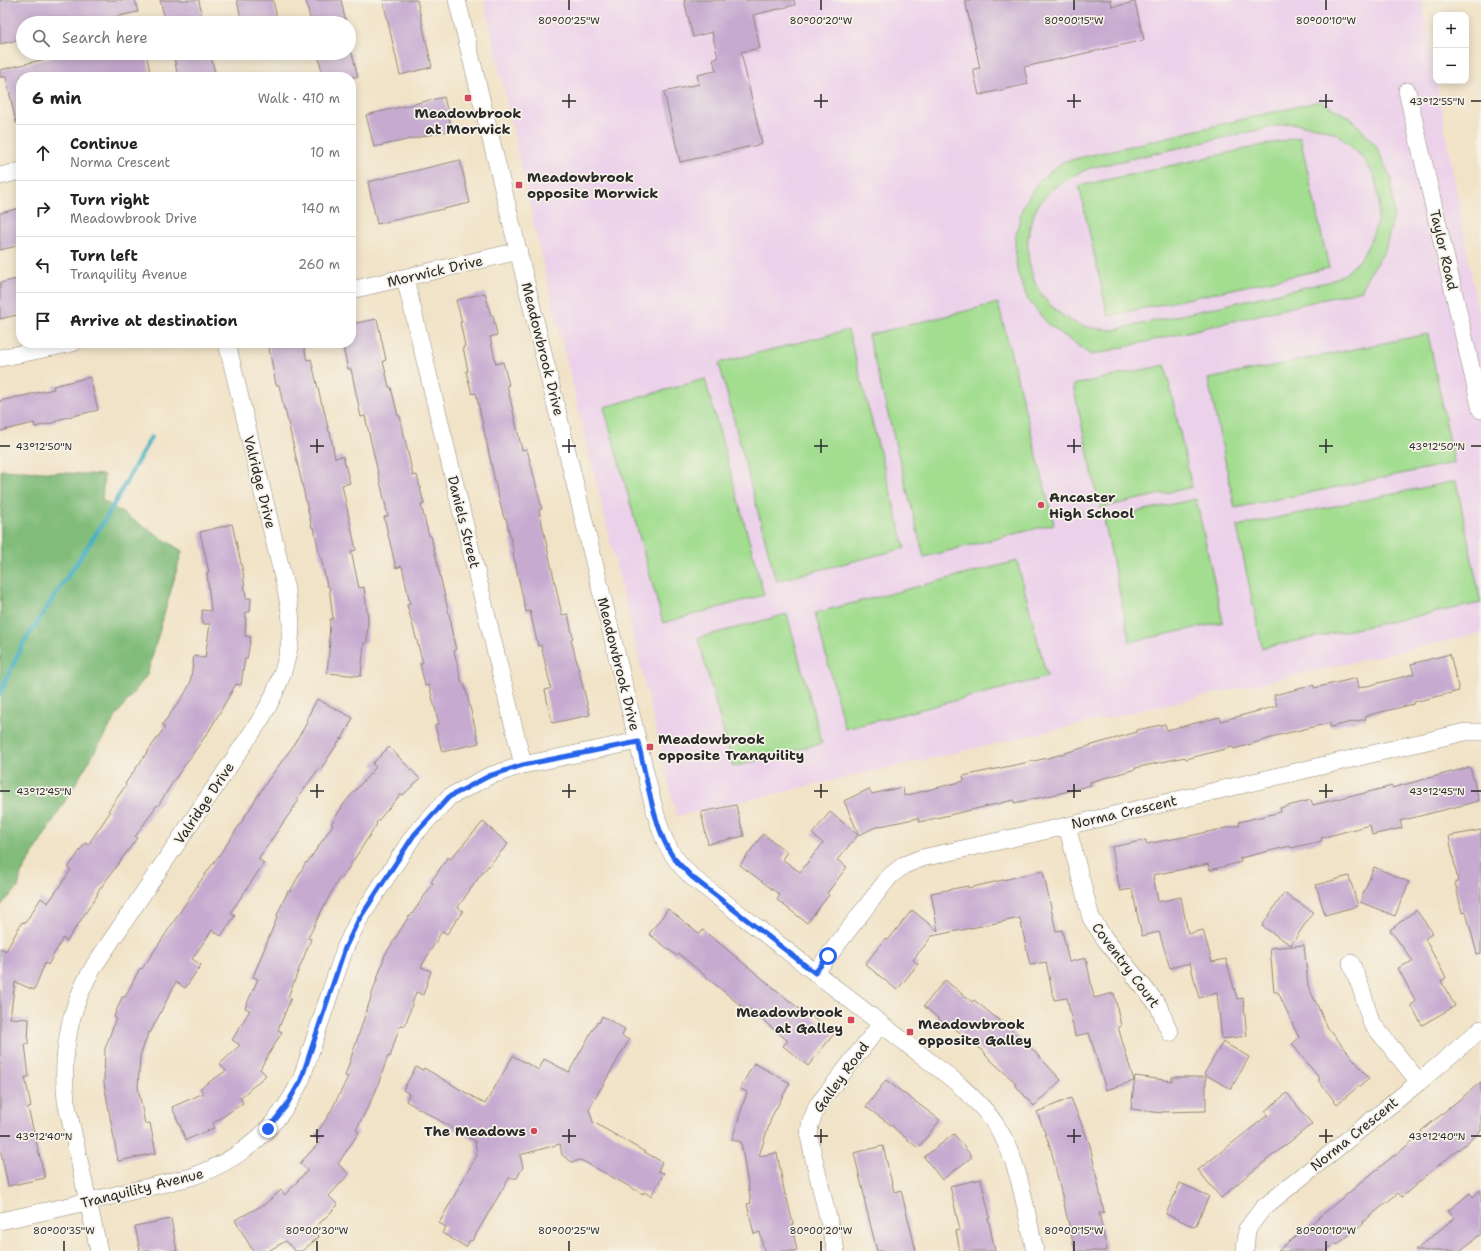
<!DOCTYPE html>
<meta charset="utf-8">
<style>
body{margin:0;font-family:"Shantell Sans",sans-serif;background:#f2f2f2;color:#222}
.controls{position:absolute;right:12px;top:12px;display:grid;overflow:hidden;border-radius:8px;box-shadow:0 2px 10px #0003}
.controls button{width:36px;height:36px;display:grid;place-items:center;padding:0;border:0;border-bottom:1px solid #e0e0e0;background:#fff;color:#222;font:20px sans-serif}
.stop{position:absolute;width:12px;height:12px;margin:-9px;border:3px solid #2563eb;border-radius:50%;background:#fff}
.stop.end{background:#2563eb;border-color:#fff;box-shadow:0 1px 4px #0008}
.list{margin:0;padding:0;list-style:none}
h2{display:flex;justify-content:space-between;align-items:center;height:52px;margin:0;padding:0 16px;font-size:17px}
h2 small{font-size:13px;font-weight:400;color:#767676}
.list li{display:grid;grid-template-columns:26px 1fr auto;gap:12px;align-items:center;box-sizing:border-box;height:56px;padding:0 16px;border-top:1px solid #e0e0e0}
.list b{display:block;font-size:15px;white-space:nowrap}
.list p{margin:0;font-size:13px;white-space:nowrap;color:#767676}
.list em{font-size:13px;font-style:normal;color:#767676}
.icon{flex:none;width:22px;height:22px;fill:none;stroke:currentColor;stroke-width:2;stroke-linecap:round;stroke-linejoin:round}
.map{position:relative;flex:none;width:1481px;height:1251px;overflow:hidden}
.search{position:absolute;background:#fff;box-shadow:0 2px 10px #0003;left:16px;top:16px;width:340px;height:44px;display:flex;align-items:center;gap:10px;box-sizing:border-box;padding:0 14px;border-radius:22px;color:#767676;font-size:15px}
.panel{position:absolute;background:#fff;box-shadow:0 2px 10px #0003;left:16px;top:72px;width:340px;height:276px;border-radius:16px}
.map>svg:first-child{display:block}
.built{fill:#ecd1ea}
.green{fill:#a2dd90;stroke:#66845e;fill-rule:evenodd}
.forest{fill:#81bc7a;stroke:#567452}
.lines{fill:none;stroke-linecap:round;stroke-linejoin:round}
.stream{stroke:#46b1c4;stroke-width:4.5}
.building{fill:#c6aad0}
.minor-casing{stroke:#8e8779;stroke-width:18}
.minor{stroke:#fff;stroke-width:17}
.route{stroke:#2563eb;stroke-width:5}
.ticks{fill:none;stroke:#2b2b2b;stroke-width:1.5}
.poi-dot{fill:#d1495b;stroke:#f7f3e8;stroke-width:1.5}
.labels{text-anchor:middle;stroke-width:3.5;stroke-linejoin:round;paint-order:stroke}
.poi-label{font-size:14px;font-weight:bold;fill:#2b2b2b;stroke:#f7f3e8;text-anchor:start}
.street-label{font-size:14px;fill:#2b2b2b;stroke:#f7f3e8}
.ticks-label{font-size:10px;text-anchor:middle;fill:#2b2b2b;stroke:#f7f3e8;stroke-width:3.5;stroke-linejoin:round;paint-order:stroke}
</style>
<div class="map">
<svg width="1481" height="1251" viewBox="0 0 1481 1251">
<rect width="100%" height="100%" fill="#f7f3e8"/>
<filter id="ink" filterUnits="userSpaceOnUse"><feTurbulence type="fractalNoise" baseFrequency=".025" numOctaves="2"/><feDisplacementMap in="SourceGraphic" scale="8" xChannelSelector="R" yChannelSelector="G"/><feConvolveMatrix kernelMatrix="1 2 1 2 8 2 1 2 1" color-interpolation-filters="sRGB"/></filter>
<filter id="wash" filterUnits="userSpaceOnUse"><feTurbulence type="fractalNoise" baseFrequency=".012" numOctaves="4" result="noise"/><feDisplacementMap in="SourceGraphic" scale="16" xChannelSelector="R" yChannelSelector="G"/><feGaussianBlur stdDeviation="0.9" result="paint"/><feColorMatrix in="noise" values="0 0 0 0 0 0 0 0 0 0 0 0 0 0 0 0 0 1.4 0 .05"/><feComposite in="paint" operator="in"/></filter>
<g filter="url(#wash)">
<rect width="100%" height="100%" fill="#f1e3c7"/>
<path class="built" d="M484,0h938l59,328v305l-804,183 -137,-565z"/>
<path class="green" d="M1320,101l32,18 24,27 15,33 3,36 -9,35 -20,31 -3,9 -271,65 -43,-31 -20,-24 -11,-29 -2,-31 7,-31 16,-27 24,-20zM1289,123l28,4 21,7 26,25 11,18 4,25 -2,21 -7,19 -10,18 -15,14 -17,8 -214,48c-16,-1 -32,-2 -46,-11 -11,-7 -22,-17 -29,-28 -17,-30 -16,-77 12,-101 12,-10 25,-16 39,-22z
M1300,137l29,131 -221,48 -29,-130z
M998,303l56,221 -130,33 -56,-222z
M848,330l57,218 -129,33 -57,-218z
M1428,334l26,129 -219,45 -27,-129z
M1165,365l27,122 -92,21 -27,-123z
M705,379l59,216 -101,28 -59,-216z
M1456,481l25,122 -219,45 -25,-122z
M1196,499l27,123 -93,20 -26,-123z
M1017,561l30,116 -202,52 -30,-116z
M787,614l35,129 -89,24 -35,-129z"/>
<path class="forest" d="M1,470l103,5 -2,25 80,51 -35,124 -29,38 -97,161 -3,14 -18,18z"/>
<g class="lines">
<path class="stream" d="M0,695l3,-9 20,-42 82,-124 46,-83"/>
</g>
<g id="blocks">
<path class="building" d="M0,0h135l3,12 -53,11h-62v16l-23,5z
M160,0h39l4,23h-37z
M237,0h36l5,23h-36z
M306,0h35l5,23h-35z
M383,0h34l15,67 -32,8z
M684,0h110l1,5 -42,10 7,33 -19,4 21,92 -82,18 -16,-70 35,-8 -2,-9 19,-4 -3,-12 5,-1 -6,-26 -19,5z
M965,0h146l1,7 23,-5 9,38 -120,27 4,17 -49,11 -6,-26 7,-1z
M70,53h76l5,24h-130v46h-5l-10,-46h-6v-7z
M173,53h37l6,24h-38z
M318,53h34l6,24h-35z
M444,97l8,33 -78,17 -8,-32z
M460,160l10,43 -93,21 -9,-42z
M21,208v37l-21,5v-37z
M21,278v36l-21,5v-36z
M485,293l6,23 2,-1 4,20 -7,2 6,27 7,-2 6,23h-2l15,65 5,-1 15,60 -3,1 23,105 6,-1 5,24 -2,1 19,76 -38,8 -7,-33 6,-2 -10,-43 -3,1 -8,-35 -4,1 -13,-59h1l-8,-35h-2l-7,-27 -21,-98 -4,1 -6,-23h2l-5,-24 2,-1 -5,-24h2l-6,-22z
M377,319l9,41 -3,1 6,26h2l7,29h2l13,60 4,-1 7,29 -3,1 8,31h2l20,87 -1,1 6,26 -2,1 8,33 2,-1 15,60 -37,9 -7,-27 4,-1 -10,-39 -4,1 -5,-23h3l-16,-58 3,-1 -8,-38 -6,2 -12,-51 4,-1 -23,-100 -4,1 -10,-48h-3l-6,-26h9v-19z
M268,343h35l4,17 4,-1 11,46h1l6,27h1l5,26 8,-2 7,27 -8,2 14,65 -5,1 8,37 5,-1 4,32 -1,24h-3l-3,33 -34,-3 3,-31h-1l1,-23h3l-4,-33h-2l-6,-29h-1l-6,-29h-2l-27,-119h-1l-5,-24h-3z
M90,377l8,33 -42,10v2l-21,5 -1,-4 -34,8v-30l54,-12 -1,-3z
M232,524l11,48 3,26h5l-1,14h-4l-1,24 6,1 -4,22h-2l-4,26 -5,-1 -27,47 -35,49 -16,26 -1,-1 -22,32 2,1 -40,55 1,1 -31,47 -4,-3 -15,27 -3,-2 -11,27 -19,-8 -5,36 19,1 -1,25h-3l4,33h-4l6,30 -3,1 17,70 -37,8 -8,-38v-200l6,3 16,-29 3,1 16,-25 7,5 23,-33 -3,-2 17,-25 3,2 22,-33 -2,-1 18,-26 -1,-1 40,-57 -3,-2 22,-30 6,-11 4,-28 11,2 5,-34h-8v-14l9,1 -4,-39h2l-9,-40z
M1450,654l9,37 -45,11v2l-49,12 1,3 -36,8v-4l-55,13v1l-41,12 -1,-2 -47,12 -1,-2 -50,11 1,1 -46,13 1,3 -34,9 -43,9v-3l-95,22 -1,-4 -42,9 -17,8 -15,-34 25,-12 3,5 31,-7 1,9 60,-15 -1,-5 85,-18 89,-26v-2l28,-6 2,6 53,-13 1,4 56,-15 -3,-11 40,-10v3l43,-10 2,10 55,-14 -3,-10z
M317,699l36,19 -11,21 -1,-1 -20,31 -2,-1 -22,31 2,1 -41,59 6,4 -33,49 4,4 -14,20 -9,-6 -20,29 9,6 -16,23 -9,-6 -26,51 -1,-1 -9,24 -2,31 7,37 5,-1 6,30 -38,8 -14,-78 1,-34 11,-31 -2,-1 8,-20h3l15,-29 2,1 23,-34 34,-52 31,-43 38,-60 23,-31 17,-28 -2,-1z
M389,747l31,32 -17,16 -2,-1 -25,29 1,1 -35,54 -2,-1 -17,31 -15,30 3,1 -23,58 3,1 -13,32 4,2 -22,37 6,6 -26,23 3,5 -31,21 2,4 -28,12 -14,-33 32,-14 -4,-5 26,-17 -6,-7 20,-19 -8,-5 18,-30 -5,-2 13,-29 -5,-2 25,-62h-1l11,-24 2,1 16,-30 1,1 26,-38 -2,-1 15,-23 30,-34 -4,-3z
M1470,767l9,34 -79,20 2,7 -30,7 -2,-10 -49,13 1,3 -31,7 -1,-2 -50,12 1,4 -31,8 -2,-6 -55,11 5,27 23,-5 7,37 15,-4 9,32 14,-3 11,40 6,-1 4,38 -25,3 -5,-46 -18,5 -9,-35 -20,5 -11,-36 -17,4 -10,-47 -12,2 -8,-44 34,-7v4l48,-9 46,-10 -1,-3 42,-10 -1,-4 31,-8 2,5 40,-10v1l39,-10v2z
M736,805l8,31 -36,8 -7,-32z
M830,812l28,23 -21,25 10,7 -20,26 2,2 -22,28 -30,-23 3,-5 -40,-30 23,-31 24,18 -5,7 18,13 23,-29 -11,-9z
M483,822l25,22 -26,29 -24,34 5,4 -16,23 -5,-3 -21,36 10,4 -8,24 -7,-3 -11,34 -5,-1 -10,32 -2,-1 -13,37 -19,37 3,2 -21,32 11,10 -20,22 9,9 -25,25 6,7 -17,14h-7l-9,-10 -18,10h-15l-18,-31 30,-16 16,-14 4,5 23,-25 -8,-7 22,-23 -7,-4 15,-23 18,-36 -3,-1 40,-121 24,-39 1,1 23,-34 -2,-1 17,-25 2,2z
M1481,830v123l-4,1 -11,-42 -4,1 -7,-31h3l-9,-46z
M1374,867l35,15 -14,34 -35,-14z
M1043,871l13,60 6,-1 7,32 17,-4 8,40 20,-5 7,33 -3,1 16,54 -28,9 -17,-57 -14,3 -8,-38 -13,2 -8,-38 -16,3 -10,-47 -88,18 -19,24 5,4 -21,26 -32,-26 21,-26 2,2 24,-30 26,21 -7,-38 37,-7v2z
M1349,876l9,30 -33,9 -9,-30z
M1284,893l29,19 -22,33 -29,-19z
M668,909l32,25 3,-4 105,86 1,-2 25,20 -26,32 -25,-20 5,-5 -39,-32 -2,2 -68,-57 -2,2 -28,-22z
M1416,910l17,23 -8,6 21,39 -5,3 14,25 -33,19 -11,-20 5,-3 -18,-34 15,-7 -23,-31z
M1304,945l4,41 20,42 41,50 -32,26 -19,-24 2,-1 -28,-35 7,-6 -21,-46h-4l-4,-44z
M945,980l27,22 2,-2 35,28 24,22 28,30 -27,26 -19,-21 1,-2 -31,-28 1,-1 -39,-32 -2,2 -21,-18z
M602,1016l23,13 -3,7 7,4 -40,69 4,13 69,40 -4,9 6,2 -13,23 -7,-4 -1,2 -62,-34 -9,2 -10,-7 -2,-11 -40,11 3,12 -6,11h-8l-37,63 -2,-1 -4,7 -24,-14 4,-6 -7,-4 38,-68 -2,-14 -69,-40 3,-7 -6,-4 13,-23 7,3 1,-2 61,36 28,-48 26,14 5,-11 25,13 28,-50 2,1z
M1223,1042l26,15 -18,32 -27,-15z
M754,1063l36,20 -18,33 -13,40 18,-3 8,42h1l7,29 -1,1 5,26h-33l-4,-19 -6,2 -7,-30 4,-1 -10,-61 -9,-2 15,-48 -7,-3z
M1135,1076l37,5v-4h34v34l-45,1v1l-30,-4z
M886,1080l54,40 -22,28 -23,-19v-1l-29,-21z
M1481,1082v49l-18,15 -28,22 -33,29 -4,-4 -35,29 1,1 -27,22 -2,-2 -9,8h-48l119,-98v1l25,-21 -1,-2z
M1287,1093l25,31 -69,55 -22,19 -23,-28 70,-55 -3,-4z
M1071,1098l19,47 14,67 -5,1 8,38h-32l-24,-102 -14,-37z
M954,1134l18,23 -30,23 -18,-23z
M883,1146l11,46 7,-2 15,61h-39l-13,-52h1l-11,-46z
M981,1179l9,39h-2l7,33h-35l-4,-20 4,-1 -10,-44z
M1180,1183l29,13 -14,31 -29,-13z
M1481,1190v44l-21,17h-45l39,-33 -6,-7 22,-18 3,4z
M171,1219l6,32h-37l-5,-25z"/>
</g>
</g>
<g filter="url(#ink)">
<use href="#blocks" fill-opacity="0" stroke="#8e8779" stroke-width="1"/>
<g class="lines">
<g class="minor-casing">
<path id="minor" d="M457,0l196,804c9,33 14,49 39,73l264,205c16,15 32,29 43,48 21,34 27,83 36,121
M1407,91l74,319
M0,176l21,-5
M405,278l118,487
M351,290l168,-39
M0,358l73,-15
M1067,826l24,92 14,21 53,66 12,28
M1351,963l10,25 10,34 48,60
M815,973l75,-97 14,-11 18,-7 145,-32 398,-94h16
M0,1221l65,-14 126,-30c51,-18 86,-48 110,-97l44,-132 13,-27 56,-86 35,-38 40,-21 34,-11 115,-24
M99,1251l-33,-150c-5,-49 3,-94 28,-135l167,-247c17,-29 30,-61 30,-95 0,-11 -3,-23 -5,-34l-59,-247
M836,1251l-23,-96 -4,-19 1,-11 7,-19 64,-82
M1245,1251l2,-22 16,-21 156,-126 62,-53"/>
</g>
<use href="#minor" class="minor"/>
</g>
</g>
<g class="lines" filter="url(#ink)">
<path class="route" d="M268,1129l18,-23 15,-26 44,-132 13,-27 56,-86 35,-38 40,-21 34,-11 115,-23c8,32 16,88 35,115 6,7 13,14 19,20l123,96 13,-17"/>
</g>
<path class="ticks" d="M569,0v10M821,0v10M1074,0v10M1326,0v10M569,94v14M821,94v14M1074,94v14M1326,94v14M562,101h14M814,101h14M1067,101h14M1319,101h14M1471,101h10M317,439v14M569,439v14M821,439v14M1074,439v14M1326,439v14M0,446h10M310,446h14M562,446h14M814,446h14M1067,446h14M1319,446h14M1471,446h10M317,784v14M569,784v14M821,784v14M1074,784v14M1326,784v14M0,791h10M310,791h14M562,791h14M814,791h14M1067,791h14M1319,791h14M1471,791h10M317,1129v14M569,1129v14M821,1129v14M1074,1129v14M1326,1129v14M0,1136h10M310,1136h14M562,1136h14M814,1136h14M1067,1136h14M1319,1136h14M1471,1136h10M64,1241v10M317,1241v10M569,1241v10M821,1241v10M1074,1241v10M1326,1241v10"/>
<g class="poi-dot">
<rect x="464" y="94" width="8" height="8" rx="2"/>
<rect x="515" y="181" width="8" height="8" rx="2"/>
<circle cx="1041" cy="505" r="4"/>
<rect x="646" y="743" width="8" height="8" rx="2"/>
<rect x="847" y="1016" width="8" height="8" rx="2"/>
<rect x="906" y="1028" width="8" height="8" rx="2"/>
<circle cx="534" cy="1131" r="4"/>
</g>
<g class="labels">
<g class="poi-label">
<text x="468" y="118" text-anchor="middle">Meadowbrook<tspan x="468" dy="16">at Morwick</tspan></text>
<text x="527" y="182">Meadowbrook<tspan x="527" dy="16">opposite Morwick</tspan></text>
<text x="1049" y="502">Ancaster<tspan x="1049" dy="16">High School</tspan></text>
<text x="658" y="744">Meadowbrook<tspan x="658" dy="16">opposite Tranquility</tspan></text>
<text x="843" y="1017" text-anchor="end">Meadowbrook<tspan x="843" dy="16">at Galley</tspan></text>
<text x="918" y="1029">Meadowbrook<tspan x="918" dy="16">opposite Galley</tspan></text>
<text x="526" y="1136" text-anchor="end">The Meadows</text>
</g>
<g class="street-label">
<text transform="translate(1444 250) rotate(77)" y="5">Taylor Road</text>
<text transform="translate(435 271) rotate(-13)" y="5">Morwick Drive</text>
<text transform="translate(543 349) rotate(76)" y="5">Meadowbrook Drive</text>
<text transform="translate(260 482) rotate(76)" y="5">Valridge Drive</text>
<text transform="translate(464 522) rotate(76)" y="5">Daniels Street</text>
<text transform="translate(619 664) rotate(76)" y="5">Meadowbrook Drive</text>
<text transform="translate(204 803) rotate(-56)" y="5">Valridge Drive</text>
<text transform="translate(1124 812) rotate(-13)" y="5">Norma Crescent</text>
<text transform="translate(1126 965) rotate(53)" y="5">Coventry Court</text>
<text transform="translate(841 1077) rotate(-54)" y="5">Galley Road</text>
<text transform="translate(1354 1134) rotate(-39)" y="5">Norma Crescent</text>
<text transform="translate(142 1188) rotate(-14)" y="5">Tranquility Avenue</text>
</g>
</g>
<g class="ticks-label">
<text x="569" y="24">80°00'25"W</text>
<text x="821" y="24">80°00'20"W</text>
<text x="1074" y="24">80°00'15"W</text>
<text x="1326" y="24">80°00'10"W</text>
<text x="1437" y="105">43°12'55"N</text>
<text x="44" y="450">43°12'50"N</text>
<text x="1437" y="450">43°12'50"N</text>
<text x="44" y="795">43°12'45"N</text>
<text x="1437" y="795">43°12'45"N</text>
<text x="44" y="1140">43°12'40"N</text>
<text x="1437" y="1140">43°12'40"N</text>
<text x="64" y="1234">80°00'35"W</text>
<text x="317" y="1234">80°00'30"W</text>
<text x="569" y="1234">80°00'25"W</text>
<text x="821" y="1234">80°00'20"W</text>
<text x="1074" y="1234">80°00'15"W</text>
<text x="1326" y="1234">80°00'10"W</text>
</g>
</svg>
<div class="controls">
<button>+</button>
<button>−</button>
</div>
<div class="stop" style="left:828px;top:956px"></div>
<div class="stop end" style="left:268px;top:1129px"></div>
<div class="search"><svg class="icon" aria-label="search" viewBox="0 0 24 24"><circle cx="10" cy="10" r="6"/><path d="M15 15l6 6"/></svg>Search here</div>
<section class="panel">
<h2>6 min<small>Walk · 410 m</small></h2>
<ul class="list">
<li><svg class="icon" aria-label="ahead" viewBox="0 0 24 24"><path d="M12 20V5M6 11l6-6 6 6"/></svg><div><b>Continue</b><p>Norma Crescent</p></div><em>10 m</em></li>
<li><svg class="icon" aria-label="right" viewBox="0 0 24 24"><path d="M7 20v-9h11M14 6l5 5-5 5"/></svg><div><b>Turn right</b><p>Meadowbrook Drive</p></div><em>140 m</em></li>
<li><svg class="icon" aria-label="left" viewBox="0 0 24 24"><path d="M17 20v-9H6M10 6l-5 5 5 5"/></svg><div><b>Turn left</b><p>Tranquility Avenue</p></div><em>260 m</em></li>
<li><svg class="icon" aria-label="arrive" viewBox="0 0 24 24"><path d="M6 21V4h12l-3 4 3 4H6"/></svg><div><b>Arrive at destination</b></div></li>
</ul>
</section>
</div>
